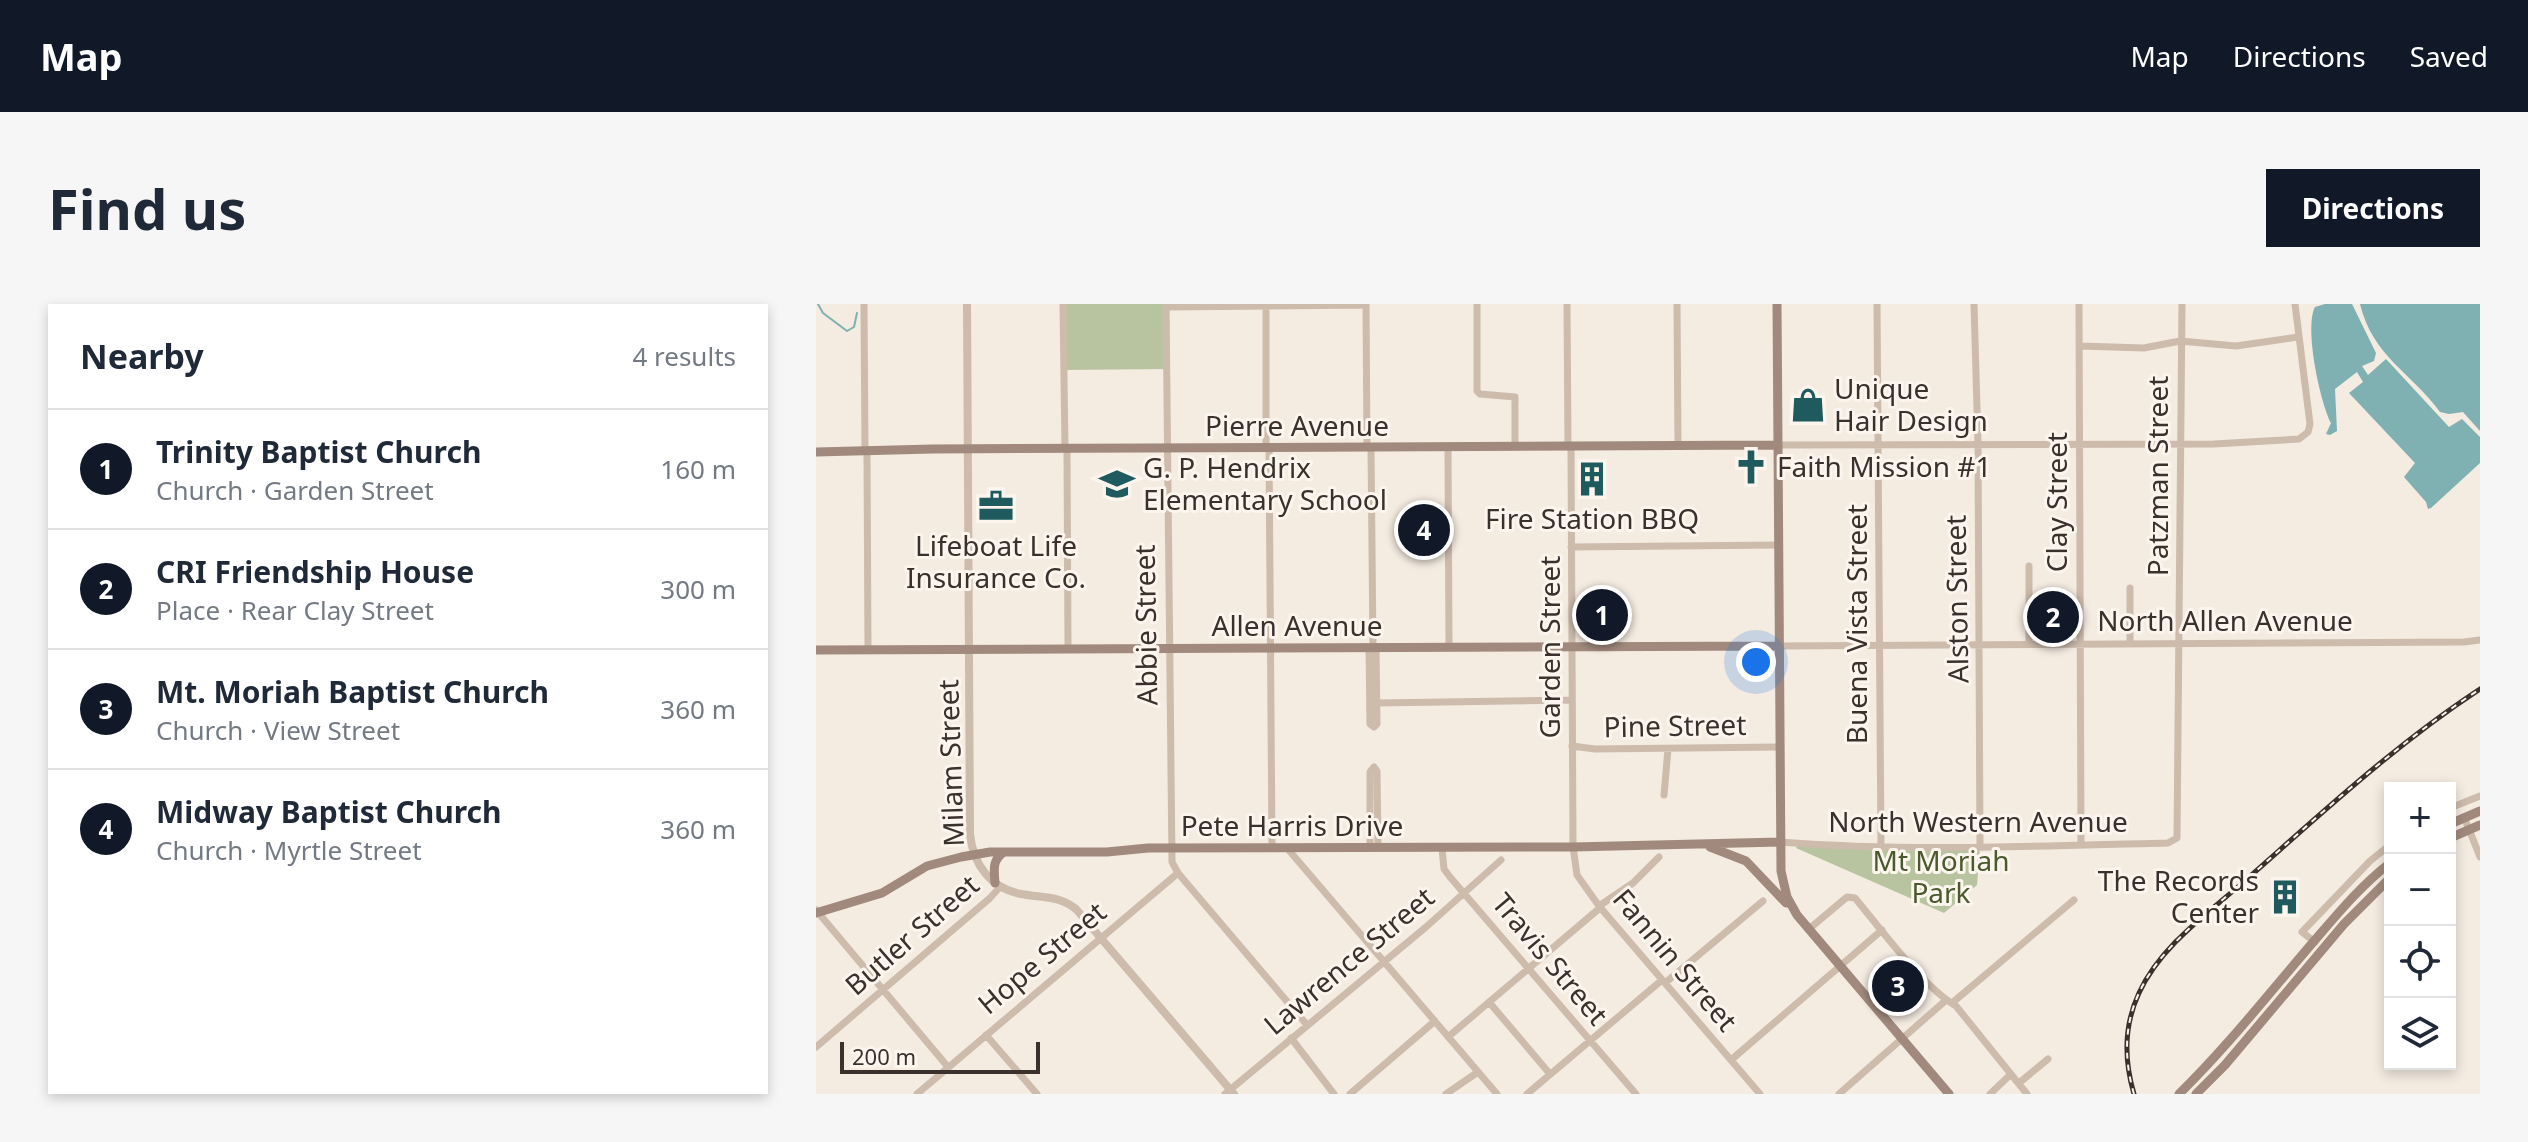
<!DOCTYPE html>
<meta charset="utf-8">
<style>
body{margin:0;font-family:"Noto Sans",sans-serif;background:#f6f6f7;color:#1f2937}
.controls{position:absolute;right:24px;bottom:24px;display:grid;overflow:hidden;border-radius:0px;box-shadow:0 4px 12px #0003}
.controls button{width:72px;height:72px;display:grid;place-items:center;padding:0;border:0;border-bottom:2px solid #e0e1e3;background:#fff;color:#1f2937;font:40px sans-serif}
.scale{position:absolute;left:24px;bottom:20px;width:200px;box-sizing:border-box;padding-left:8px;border:4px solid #3b302b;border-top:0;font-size:22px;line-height:28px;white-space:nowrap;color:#3b302b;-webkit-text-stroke:6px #fbf5ee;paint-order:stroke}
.you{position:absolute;left:940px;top:358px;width:28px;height:28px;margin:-20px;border:6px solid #fff;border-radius:50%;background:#1a73e8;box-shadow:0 0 0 12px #1a73e833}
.badge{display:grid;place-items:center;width:52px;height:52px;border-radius:50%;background:#111827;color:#fff;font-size:26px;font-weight:700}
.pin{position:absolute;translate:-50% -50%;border:4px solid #fff;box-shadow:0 2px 8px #0006}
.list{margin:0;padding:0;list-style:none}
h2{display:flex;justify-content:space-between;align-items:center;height:104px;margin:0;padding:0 32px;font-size:34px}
h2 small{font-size:26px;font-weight:400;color:#747a83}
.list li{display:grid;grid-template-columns:52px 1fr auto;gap:24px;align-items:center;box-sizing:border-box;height:120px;padding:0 32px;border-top:2px solid #e0e1e3}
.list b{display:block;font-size:30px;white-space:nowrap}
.list p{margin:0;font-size:26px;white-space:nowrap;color:#747a83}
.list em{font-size:26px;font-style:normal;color:#747a83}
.icon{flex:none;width:44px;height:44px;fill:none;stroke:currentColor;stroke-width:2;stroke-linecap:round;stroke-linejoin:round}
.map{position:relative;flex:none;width:1664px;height:790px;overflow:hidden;border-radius:0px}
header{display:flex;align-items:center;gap:48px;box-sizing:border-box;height:112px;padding:0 40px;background:#111827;color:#fff}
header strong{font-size:38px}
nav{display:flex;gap:44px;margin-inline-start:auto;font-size:28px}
.intro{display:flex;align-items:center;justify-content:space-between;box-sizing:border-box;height:192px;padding:0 48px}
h1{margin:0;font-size:56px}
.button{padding:20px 36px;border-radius:0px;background:#111827;color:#fff;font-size:28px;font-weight:700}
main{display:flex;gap:48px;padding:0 48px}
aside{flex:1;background:#fff;border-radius:0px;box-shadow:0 4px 12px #0003}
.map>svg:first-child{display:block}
.green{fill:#b8c4a0}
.water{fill:#7fb0b2}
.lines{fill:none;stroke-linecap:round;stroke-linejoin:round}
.stream{stroke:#7fb0b2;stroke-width:2}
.minor{stroke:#cdbbac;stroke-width:7}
.tertiary{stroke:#cdbbac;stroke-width:8}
.secondary{stroke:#a18a7d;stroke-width:9}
.rail-casing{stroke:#3b302b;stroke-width:5}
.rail{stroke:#fbf5ee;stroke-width:2;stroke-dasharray:6;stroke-linecap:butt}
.labels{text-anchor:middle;stroke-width:6;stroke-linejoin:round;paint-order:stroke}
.poi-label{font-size:28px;fill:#3b302b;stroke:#fbf5ee;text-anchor:start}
.street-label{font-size:28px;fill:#3b302b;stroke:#fbf5ee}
.park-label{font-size:28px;fill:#4a5a2e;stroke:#fbf5ee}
</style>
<header>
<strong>Map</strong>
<nav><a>Map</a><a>Directions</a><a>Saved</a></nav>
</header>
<div class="intro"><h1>Find us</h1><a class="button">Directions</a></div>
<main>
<aside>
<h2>Nearby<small>4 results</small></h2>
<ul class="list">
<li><span class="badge">1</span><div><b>Trinity Baptist Church</b><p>Church · Garden Street</p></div><em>160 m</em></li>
<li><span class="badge">2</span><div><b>CRI Friendship House</b><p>Place · Rear Clay Street</p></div><em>300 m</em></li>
<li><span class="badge">3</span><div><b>Mt. Moriah Baptist Church</b><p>Church · View Street</p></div><em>360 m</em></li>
<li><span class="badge">4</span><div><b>Midway Baptist Church</b><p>Church · Myrtle Street</p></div><em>360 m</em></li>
</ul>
</aside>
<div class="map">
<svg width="1664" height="790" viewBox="0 0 1664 790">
<rect width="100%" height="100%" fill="#f4ebe1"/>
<path class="green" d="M247,0h103v65l-103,1z
M983,539l181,4 -3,38 -33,28 -148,-65z"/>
<path class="water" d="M1509,0h27l24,49 -2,8 -12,5 6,9 18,-16 63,68 13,-8 18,18v26l-49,45 -3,1 -2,-7 -22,-25 11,-14 -66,-70 14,-11 -6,-10 -22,17 2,42 -7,4 -4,-1 5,-11c-11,-21 -27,-96 -16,-116z
M1544,0h120v127l-17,-19 -14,2 -9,-2c-29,-40 -67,-55 -80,-108z"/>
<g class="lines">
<path class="stream" d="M2,0l5,9 24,18 7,-4 3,-14"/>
<path class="minor" d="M48,0l1,147
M247,0l2,145
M450,0v144
M550,0l1,143
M661,0v87l3,3 35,3v50
M751,0l1,143
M861,0l1,142
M1061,0l4,543
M1158,0l4,140 2,403
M1263,0l2,540
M350,3l200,-2
M1264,42l64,2 36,-7 56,5 62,-9
M962,141l436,-1 85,-5 9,-7 2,-8 -15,-120
M555,143l2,200
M632,143l1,200
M755,143l2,400 4,28 22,31 161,188
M453,144l3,400
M251,145l1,200
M51,147l1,199
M755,243l207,-2
M1213,262v78
M1314,284v56
M962,342l686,-4 16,-2
M553,344l1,76 4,3 3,-3 -1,-77
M561,399l195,-3
M756,442l23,3 184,-2
M848,491l4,-46
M1634,504l30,-12
M1648,513l16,40
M964,538c129,10 258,4 388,1l9,-5 5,-534
M471,544l210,246
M554,544v-76l4,-5 3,4 1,77
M626,544l2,21 6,8 186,217
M362,569l129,152
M783,602l34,-23 26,-26
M0,606l132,157
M993,625l38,-32 8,1c25,30 70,91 101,108l71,88
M1499,638l-13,-10 68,-71 20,-16
M849,679l98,-82
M673,698l61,72
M1136,699l122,-103
M170,731l51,59
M632,733l153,-130
M475,734l43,56
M0,743l174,-149 10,-11
M915,756l151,-130
M1203,779l29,-24
M101,790l261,-221 -6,-11 -6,-558
M409,790l201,-167 75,-67
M534,790l85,-73
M630,790l32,-22
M711,790l135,-114
M1023,790l106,-93
M1174,790l21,-20"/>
<path class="tertiary" d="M151,0l3,530c3,30 20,54 51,60 21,4 37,1 55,15l158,185"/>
<path class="secondary" d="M961,0l4,567 6,26 10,18 152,179
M0,148l116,-3 846,-4
M0,346l962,-4
M1634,520l30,-13
M1634,534l30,-13
M894,543l36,14 40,42
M179,579c-1,-13 -3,-23 9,-31
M0,609l66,-20 45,-27 34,-9 29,-5h117l41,-4 425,-1 207,-5
M1363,790c47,-46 88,-98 130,-147 26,-30 50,-60 81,-84
M1380,790l29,-29 119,-141 46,-46"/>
<g class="rail-casing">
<path id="rail" d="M1318,790c-10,-34 -10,-69 5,-101 22,-48 71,-81 109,-115 75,-66 148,-134 232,-189"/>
</g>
<use href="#rail" class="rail"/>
</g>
<defs>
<g id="shop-bare" transform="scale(2.76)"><path d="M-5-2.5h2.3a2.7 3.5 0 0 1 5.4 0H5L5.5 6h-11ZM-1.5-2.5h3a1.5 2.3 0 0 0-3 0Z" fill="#1f5a5e" stroke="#fbf5ee" stroke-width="2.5" paint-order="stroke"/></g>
<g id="church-bare" transform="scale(2.76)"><path d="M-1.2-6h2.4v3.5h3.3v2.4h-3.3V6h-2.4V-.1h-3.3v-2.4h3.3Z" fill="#1f5a5e" stroke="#fbf5ee" stroke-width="2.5" paint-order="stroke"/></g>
<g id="building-bare" transform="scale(2.76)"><path d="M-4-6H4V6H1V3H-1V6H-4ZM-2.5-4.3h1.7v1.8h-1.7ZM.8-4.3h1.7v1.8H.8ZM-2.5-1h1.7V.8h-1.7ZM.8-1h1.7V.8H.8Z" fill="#1f5a5e" stroke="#fbf5ee" stroke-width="2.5" paint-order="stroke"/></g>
<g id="school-bare" transform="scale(2.76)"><path d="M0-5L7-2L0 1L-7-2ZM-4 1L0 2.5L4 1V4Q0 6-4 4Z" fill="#1f5a5e" stroke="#fbf5ee" stroke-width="2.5" paint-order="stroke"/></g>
<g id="office-bare" transform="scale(2.76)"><path d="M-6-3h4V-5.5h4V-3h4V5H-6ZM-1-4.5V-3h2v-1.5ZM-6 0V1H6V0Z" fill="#1f5a5e" stroke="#fbf5ee" stroke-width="2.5" paint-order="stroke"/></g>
</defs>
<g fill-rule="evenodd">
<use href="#shop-bare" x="992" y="101"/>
<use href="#church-bare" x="935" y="163"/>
<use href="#building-bare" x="776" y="175"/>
<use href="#school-bare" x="301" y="180"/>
<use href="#office-bare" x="180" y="202"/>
<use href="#building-bare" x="1469" y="593"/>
</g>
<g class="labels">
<g class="poi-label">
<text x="1018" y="95">Unique<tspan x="1018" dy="32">Hair Design</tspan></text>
<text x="961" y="173">Faith Mission #1</text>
<text x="327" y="174">G. P. Hendrix<tspan x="327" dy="32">Elementary School</tspan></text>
<text x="776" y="225" text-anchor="middle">Fire Station BBQ</text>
<text x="180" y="252" text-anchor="middle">Lifeboat Life<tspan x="180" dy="32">Insurance Co.</tspan></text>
<text x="1443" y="587" text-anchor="end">The Records<tspan x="1443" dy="32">Center</tspan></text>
</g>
<g class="street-label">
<text x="481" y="132">Pierre Avenue</text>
<text transform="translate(1342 172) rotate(-90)" y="10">Patzman Street</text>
<text transform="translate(1241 198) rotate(-90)" y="10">Clay Street</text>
<text transform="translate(1141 295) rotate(-91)" y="10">Alston Street</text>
<text x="1409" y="327">North Allen Avenue</text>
<text transform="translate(1041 320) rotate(-90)" y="10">Buena Vista Street</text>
<text transform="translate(330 321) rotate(-91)" y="10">Abbie Street</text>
<text x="481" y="332">Allen Avenue</text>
<text transform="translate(734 343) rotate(-90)" y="10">Garden Street</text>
<text transform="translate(859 422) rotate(-1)" y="10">Pine Street</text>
<text transform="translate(135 459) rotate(-92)" y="10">Milam Street</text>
<text x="1162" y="528">North Western Avenue</text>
<text x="476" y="532">Pete Harris Drive</text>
<text transform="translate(96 631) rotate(-41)" y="10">Butler Street</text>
<text transform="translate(226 654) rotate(-40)" y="10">Hope Street</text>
<text transform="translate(734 655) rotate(50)" y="10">Travis Street</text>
<text transform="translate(859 656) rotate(50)" y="10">Fannin Street</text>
<text transform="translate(533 657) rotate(-40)" y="10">Lawrence Street</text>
</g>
<g class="park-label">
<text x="1125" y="567">Mt Moriah<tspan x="1125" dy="32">Park</tspan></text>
</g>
</g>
</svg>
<div class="controls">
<button>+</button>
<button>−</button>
<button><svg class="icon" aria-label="locate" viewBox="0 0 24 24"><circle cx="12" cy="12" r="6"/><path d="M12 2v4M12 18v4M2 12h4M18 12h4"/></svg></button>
<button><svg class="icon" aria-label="layers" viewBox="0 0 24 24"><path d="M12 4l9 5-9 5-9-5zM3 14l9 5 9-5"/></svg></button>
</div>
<div class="scale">200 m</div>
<div class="you"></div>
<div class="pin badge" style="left:786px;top:311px">1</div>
<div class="pin badge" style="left:1237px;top:313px">2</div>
<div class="pin badge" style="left:1082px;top:682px">3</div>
<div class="pin badge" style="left:608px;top:226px">4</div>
</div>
</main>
